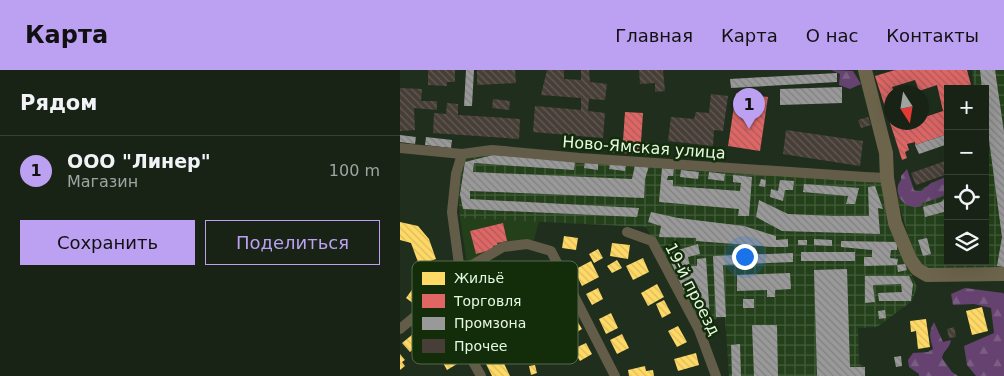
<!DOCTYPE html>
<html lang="ru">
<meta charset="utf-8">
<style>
body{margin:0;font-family:"DejaVu Sans",sans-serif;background:#212b1f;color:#f1f3f6}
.controls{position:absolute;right:15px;top:15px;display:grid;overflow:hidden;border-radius:0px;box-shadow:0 5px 20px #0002}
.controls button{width:45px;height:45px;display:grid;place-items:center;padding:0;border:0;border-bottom:1px solid #364035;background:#182316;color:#f1f3f6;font:25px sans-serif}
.compass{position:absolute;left:484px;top:15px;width:45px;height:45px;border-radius:50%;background:#182316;box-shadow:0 5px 20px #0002;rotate:168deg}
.you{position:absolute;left:344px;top:186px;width:18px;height:18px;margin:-12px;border:4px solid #fff;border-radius:50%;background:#1a73e8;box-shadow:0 0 0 8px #1a73e833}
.badge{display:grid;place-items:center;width:32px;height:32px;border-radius:50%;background:#bca0f2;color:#111;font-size:16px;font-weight:700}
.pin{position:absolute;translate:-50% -41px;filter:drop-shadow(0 1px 2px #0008)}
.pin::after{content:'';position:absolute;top:26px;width:18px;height:15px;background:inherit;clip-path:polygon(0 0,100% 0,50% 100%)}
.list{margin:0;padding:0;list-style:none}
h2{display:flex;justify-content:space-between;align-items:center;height:65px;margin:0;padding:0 20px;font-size:21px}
h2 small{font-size:16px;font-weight:400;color:#9fa4a1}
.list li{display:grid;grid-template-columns:32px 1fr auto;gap:15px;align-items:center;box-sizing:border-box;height:70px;padding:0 20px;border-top:1px solid #364035}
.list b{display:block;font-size:19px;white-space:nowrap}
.list p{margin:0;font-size:16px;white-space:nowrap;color:#9fa4a1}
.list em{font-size:16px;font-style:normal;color:#9fa4a1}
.actions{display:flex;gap:10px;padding:15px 20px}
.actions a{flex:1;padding:11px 0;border:1px solid #bca0f2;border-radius:0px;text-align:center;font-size:18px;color:#bca0f2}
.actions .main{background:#bca0f2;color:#111}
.icon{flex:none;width:28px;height:28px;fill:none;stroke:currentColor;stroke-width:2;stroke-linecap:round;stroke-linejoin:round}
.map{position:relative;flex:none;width:604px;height:306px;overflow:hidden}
header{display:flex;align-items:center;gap:30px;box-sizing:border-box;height:70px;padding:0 25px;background:#bca0f2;color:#111}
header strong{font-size:24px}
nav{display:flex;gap:28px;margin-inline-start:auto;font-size:18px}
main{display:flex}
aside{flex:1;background:#182316}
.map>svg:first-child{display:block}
.built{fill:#23401a}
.industrial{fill:url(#industrial-grid)}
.forest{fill:url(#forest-firs)}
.homes{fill:url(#homes-back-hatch)}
.shops{fill:url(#shops-back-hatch);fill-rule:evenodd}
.industry{fill:url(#industry-back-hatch)}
.building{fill:url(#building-back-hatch)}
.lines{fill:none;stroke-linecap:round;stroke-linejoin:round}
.street{stroke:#635c48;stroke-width:10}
.secondary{stroke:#6d644c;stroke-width:14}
.labels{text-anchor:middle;stroke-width:5;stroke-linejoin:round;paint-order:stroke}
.street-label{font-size:16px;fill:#e7f8e2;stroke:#132d0a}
.key{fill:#132d0a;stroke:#536a4b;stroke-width:1}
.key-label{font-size:14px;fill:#e7f8e2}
</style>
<header>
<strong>Карта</strong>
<nav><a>Главная</a><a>Карта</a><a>О нас</a><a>Контакты</a></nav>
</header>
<main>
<aside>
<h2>Рядом<small></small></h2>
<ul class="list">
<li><span class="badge">1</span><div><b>ООО &quot;Линер&quot;</b><p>Магазин</p></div><em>100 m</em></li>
</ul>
<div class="actions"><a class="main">Сохранить</a><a>Поделиться</a></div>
</aside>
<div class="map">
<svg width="604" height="306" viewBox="0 0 604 306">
<defs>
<pattern id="industrial-grid" width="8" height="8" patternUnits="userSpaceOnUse" patternTransform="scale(1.25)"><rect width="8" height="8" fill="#23401a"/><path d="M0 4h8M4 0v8" fill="none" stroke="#435c3b"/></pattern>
<pattern id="forest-firs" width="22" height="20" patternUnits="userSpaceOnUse" patternTransform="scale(1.25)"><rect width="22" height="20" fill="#65426f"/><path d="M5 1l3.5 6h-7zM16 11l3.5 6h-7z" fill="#7b5e83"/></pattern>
<pattern id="homes-back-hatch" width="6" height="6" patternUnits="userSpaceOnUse" patternTransform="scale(1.25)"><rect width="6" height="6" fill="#ffd966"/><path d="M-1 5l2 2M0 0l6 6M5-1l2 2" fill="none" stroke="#dabc5f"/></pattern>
<pattern id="shops-back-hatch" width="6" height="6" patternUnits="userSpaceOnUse" patternTransform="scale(1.25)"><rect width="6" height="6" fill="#e06666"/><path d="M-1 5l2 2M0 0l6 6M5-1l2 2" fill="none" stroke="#aa5c5a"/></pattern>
<pattern id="industry-back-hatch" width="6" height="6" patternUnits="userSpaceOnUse" patternTransform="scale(1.25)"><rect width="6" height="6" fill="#999"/><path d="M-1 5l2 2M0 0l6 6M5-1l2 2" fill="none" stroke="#808180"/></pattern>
<pattern id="building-back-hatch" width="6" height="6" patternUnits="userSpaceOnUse" patternTransform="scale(1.25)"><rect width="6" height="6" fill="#473e38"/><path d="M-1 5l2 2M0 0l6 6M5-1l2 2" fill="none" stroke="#625b54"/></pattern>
</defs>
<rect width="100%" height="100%" fill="#202f1d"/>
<path class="built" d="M60,148l79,3 -5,19 -24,2 -43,21z"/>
<path class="industrial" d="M572,0h32v201l-70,1 -16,-12 -8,-18 -13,-45 51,-18v82h37v-172h-11z
M91,83l391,30 18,64 17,40 -5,14 -35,26 -19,1 1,36 6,3v9h-136l-4,-59 -28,7 -51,-97 -186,-9 -2,-29 7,-31z"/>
<path class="forest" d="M431,0l22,1 8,13 -11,5 -11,-4 1,-11z
M507,99l7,21 2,1h5l10,-8 17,-7v15c-3,3 -6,6 -10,7 -4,2 -11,3 -15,5 -4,3 -1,4 -7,4 -14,1 -24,-16 -15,-27v-4z
M565,218l38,5 1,1v82h-28l-9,-11 -3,-19 30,-13 -3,-25 -17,-4 -21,1 -2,-11z
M534,252l9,20 8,-2c-1,8 -8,11 -9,18l10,14 6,4h-39v-2l-10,-7 -1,-7 5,-7 15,-1 5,-3c-3,-12 -5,-16 1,-27z"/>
<path class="homes" d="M0,152l18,4 11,13 7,20 -17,6 -8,-22 -11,-3z
M164,166l14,2 -2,12 -14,-2z
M212,173l18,2 -2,14 -18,-3z
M198,179l5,9 -9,5 -5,-9z
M243,188l6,14 -16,8 -7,-14z
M217,190l5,8 -10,5 -5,-7z
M191,191l8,16 -17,9 -8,-16z
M257,214l7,13 -16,9 -7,-13z
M14,217l9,7 -9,10 -8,-6z
M198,218l5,11 -11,6 -6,-11z
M264,230l7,13 -9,5 -6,-14z
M582,237l6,24 -16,4 -6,-24z
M172,242l10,17 -8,5 -5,-9 -3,2 -5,-8z
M211,243l7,15 -12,6 -7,-15z
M526,249l4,28 -12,2 -2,-18 -5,1 -1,-11z
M278,256l9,16 -10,5 -9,-16z
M13,264l8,9 -11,9 -8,-9z
M222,264l7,14 -12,6 -7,-14z
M186,273l6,11 -12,7 -7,-12z
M53,276l9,15 -15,9 -9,-16z
M99,283l11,23h-18l-8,-16z
M296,283l3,12 -21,6 -4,-12z
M0,284l5,6 -3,2 3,4 -5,4z
M135,295l2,8 -6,2 -2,-9z
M245,296l1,5 7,-1 1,6h-25l-1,-6z"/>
<path class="shops" d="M495,0h72l5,19h-24v45l-33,11v-3l-8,2 2,6 -4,2 2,6 -5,2 -27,-84zM515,10l4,11 18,-6 6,26 -21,7v4h-13l-5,2v-2h-12v-30h2l-2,-5z
M336,23l32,4 -8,54 -32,-5z
M225,42l18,1 -2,29 10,1 -1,12 -42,-3 1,-12 14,1z
M103,153l4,18 -10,2 1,2 -5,1 1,3 -18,5 -6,-23z"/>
<path class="industry" d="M66,0h8l-2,36h-8z
M580,0h15l9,62v135l-7,-1 5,-29 -17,-127v-21h-3z
M437,3v9l-106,6 -1,-9z
M442,17v16l-62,2v-16z
M548,64v10l-29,10 -4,-9z
M0,65l16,2 -1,7 -15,-2z
M26,67l26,3 -1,8 -26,-3z
M93,85l82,6 -1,9 -100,-7 -1,9 159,7 3,-14 14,1 -4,13 -1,19 -174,-7v8l169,9 -2,9 -174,-8 -3,-15 5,-32z
M185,92l13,2v6l-14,-2z
M210,93l16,2 -1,6 -16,-2z
M262,98l12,1 -1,7h-5l-1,4h6v6l67,5 1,-8 -8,-1v-7l19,2 -3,39h-11l1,-7 -80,-7z
M281,100l18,2 -1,7 -18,-2z
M309,102l16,2 -1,7 -16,-2z
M361,109l5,1 -1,7 -6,-1z
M380,110l14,1 -1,9h-8l-2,11 -13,-4 1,-8 7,2z
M404,114l55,4 -4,16h-9l2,-8 -45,-4z
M475,116l8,23 -5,-1 2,26 -98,-3 -26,-14 3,-17 29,14 45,2h36l-1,-29z
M548,125v14l-4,3 -19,5 -2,-10 18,-5z
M251,142l27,6 66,8 32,10v4l12,-1v8h-16l-76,-6v-3l-37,-1 2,-11 -13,-4z
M527,168l4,16 -8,2 -5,-16z
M414,169l18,1v6l-18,-1z
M398,170h9v5h-9z
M441,171l56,1v8h-6l-1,8 8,1 -1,6 -33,1v-9h8v-7l-31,-3z
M275,174l3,6 20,-6 2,10 -12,3 2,9h7v-7l9,-1 4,61h-10l-1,-10 -5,1 -1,-9h-5l-1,-12 -4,1 -17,-40z
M401,182h54v9h-54z
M393,183v9l-70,3 3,52h-10l-3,-61z
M505,194l2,6 -9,2 -1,-7z
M447,199l3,98h15v9h-48l-3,-106z
M390,203l1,16 -16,1v7h-8v-7l-30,1v-16z
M465,206h44l4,8 -2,17h-32l-1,-8 24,-1 -1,-8 -28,1 2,17 -10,1z
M343,229h11v9h-11z
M485,240l1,8 -7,1 -1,-8z
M352,255h25l1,51h-24z
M340,274l1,32h-9l-1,-31z
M501,286l1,10 -6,1 -2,-10z"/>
<path class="building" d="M28,0h27v12h-8v4l-19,-1z
M77,0h38l1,13 -39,2z
M147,0h17v9l17,1v-10h8l1,12 17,2 -2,16 -16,-1 -1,12 17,2 -2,25 -70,-6 2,-26 46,4v-12l-40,-3z
M239,0h24l2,21 -10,1v-9l-15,1z
M0,18l22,1 -1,12h16v9l-23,-2 1,22 -15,1z
M311,24l17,2 -5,35 -9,-1 -1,16 -45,-5 3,-24 23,2 2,-7 13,1z
M93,29l17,2 -1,9 -17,-2z
M47,33l11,1v11l62,4 -1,20 -86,-6 1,-20 12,1z
M468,47l3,8 -10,3 -3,-8z
M386,60l77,11 -3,25 -77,-12z
M548,90v14l-32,11 -5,-12z
M554,257l2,10 -7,1 -2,-9z"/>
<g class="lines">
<path class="street" d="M0,78l62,6 30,-4 88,8 285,19 22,1
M227,162l25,9 47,89 17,46
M60,202l-8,-60 4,-38 6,-20
M37,228l44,78
M0,259l37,-31 23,-26 43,-25 24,-3 24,7 64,125"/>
<path class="secondary" d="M465,0l21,83 1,25 8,45 15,36 7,10 10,6 77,-1"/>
</g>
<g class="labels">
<g class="street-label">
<text transform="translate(244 77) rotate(4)" y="6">Ново-Ямская улица</text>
<text transform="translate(293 219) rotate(63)" y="6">19-й проезд</text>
</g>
</g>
<rect x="12" y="191" width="166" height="103" rx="8" class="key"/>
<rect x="22" y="202" width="23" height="13" fill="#ffd966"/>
<rect x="22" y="224" width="23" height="14" fill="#e06666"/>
<rect x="22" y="247" width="23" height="13" fill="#999"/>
<rect x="22" y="269" width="23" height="14" fill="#473e38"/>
<g class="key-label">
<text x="54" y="213">Жильё</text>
<text x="54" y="236">Торговля</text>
<text x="54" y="258">Промзона</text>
<text x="54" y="281">Прочее</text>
</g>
</svg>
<div class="controls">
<button>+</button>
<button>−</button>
<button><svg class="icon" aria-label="locate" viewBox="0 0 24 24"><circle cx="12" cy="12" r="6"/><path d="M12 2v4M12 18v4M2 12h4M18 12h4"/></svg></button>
<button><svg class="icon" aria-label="layers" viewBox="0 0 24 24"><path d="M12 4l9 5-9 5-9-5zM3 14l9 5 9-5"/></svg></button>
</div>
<svg class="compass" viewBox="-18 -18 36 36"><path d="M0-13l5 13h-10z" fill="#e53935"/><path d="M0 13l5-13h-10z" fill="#9fa4a1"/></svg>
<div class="you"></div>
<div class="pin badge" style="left:349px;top:59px">1</div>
</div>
</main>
